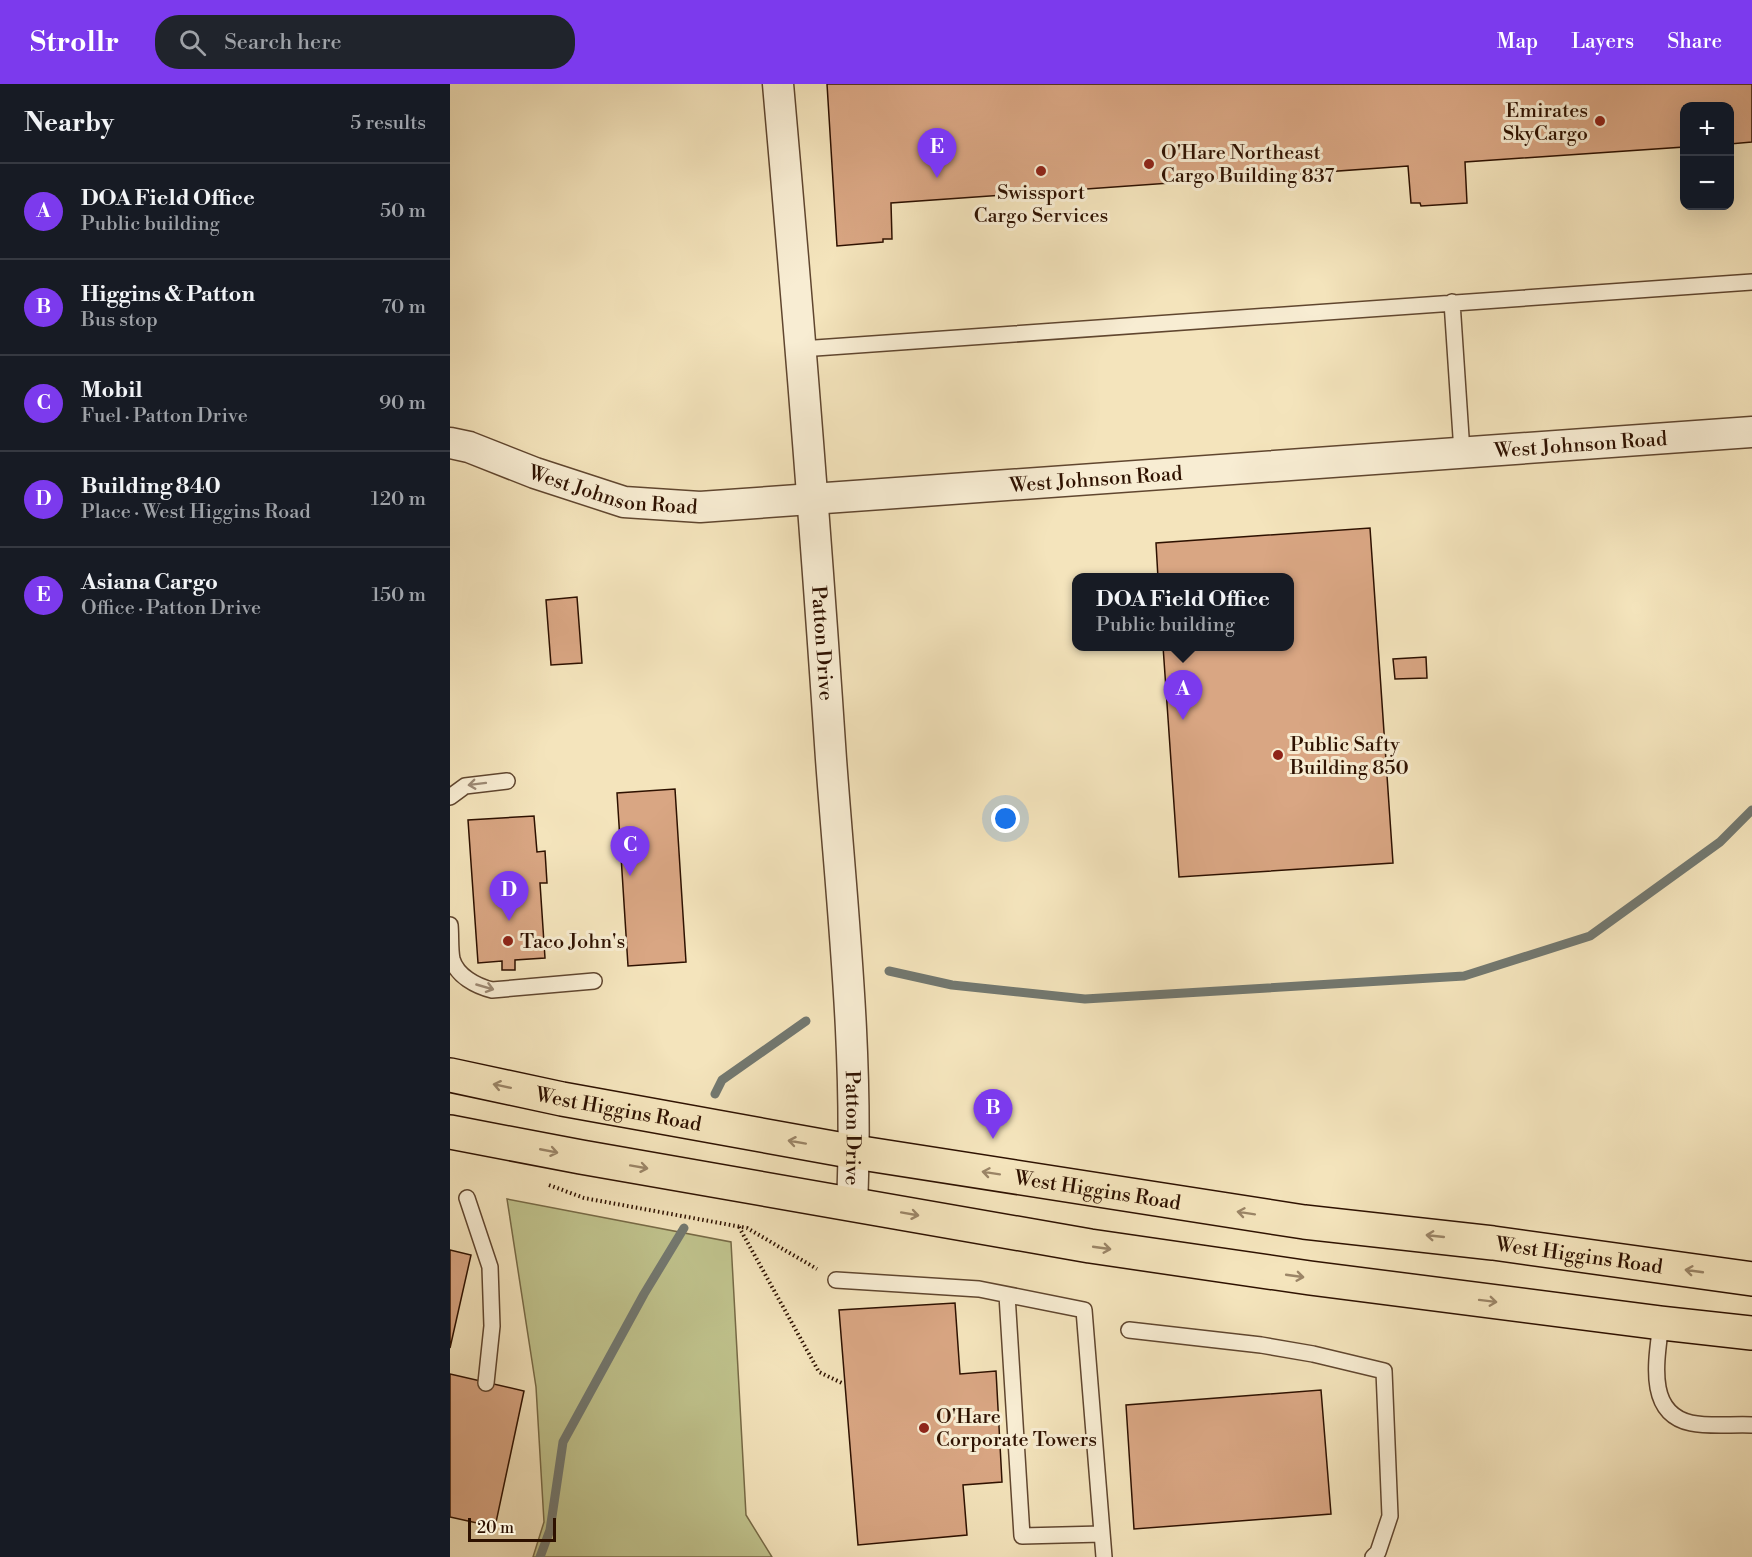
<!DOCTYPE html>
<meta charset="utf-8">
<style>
body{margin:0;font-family:"Libre Bodoni",serif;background:#20242c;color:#f1f3f6}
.controls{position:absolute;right:18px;top:18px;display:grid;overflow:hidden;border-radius:12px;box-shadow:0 6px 24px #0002}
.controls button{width:54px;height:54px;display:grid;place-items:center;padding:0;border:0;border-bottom:2px solid #363941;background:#171b24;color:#f1f3f6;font:30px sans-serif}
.scale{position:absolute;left:18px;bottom:15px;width:88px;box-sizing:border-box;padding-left:6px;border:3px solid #2e1100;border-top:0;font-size:16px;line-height:21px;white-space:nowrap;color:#2e1100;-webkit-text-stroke:4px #f8edd3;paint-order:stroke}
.you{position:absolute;left:556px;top:735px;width:21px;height:21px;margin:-15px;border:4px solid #fff;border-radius:50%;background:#1a73e8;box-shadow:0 0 0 9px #1a73e833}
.badge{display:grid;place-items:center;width:39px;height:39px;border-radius:50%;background:#7c3aed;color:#fff;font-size:20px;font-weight:700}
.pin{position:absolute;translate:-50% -50px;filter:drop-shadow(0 2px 3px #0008)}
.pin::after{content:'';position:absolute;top:32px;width:21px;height:18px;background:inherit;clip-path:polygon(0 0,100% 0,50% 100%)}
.popup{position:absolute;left:622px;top:489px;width:222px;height:78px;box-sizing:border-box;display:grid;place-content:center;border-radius:12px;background:#171b24;filter:drop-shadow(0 2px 4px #0005);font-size:20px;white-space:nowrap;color:#9ea1a6}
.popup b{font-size:22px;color:#f1f3f6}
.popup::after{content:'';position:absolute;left:50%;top:100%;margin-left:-12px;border:12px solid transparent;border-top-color:#171b24}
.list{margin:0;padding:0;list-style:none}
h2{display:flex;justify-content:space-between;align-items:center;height:78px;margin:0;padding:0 24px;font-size:26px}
h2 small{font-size:20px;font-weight:400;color:#9ea1a6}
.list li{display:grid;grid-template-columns:39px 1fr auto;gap:18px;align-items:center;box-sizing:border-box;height:96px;padding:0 24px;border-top:2px solid #363941}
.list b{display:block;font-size:22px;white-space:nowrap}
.list p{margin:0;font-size:20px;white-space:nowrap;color:#9ea1a6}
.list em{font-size:20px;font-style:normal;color:#9ea1a6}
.icon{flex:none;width:33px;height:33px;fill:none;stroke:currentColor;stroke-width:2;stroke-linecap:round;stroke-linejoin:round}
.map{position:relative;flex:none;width:1302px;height:1473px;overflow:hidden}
header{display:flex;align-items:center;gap:36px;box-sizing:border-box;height:84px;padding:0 30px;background:#7c3aed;color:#fff}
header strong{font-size:28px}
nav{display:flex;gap:33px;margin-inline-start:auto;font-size:21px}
.search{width:420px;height:54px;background:#20242c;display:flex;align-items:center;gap:15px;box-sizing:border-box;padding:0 21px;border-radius:24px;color:#9ea1a6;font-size:22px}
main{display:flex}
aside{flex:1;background:#171b24}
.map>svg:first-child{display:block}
.green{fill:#c0c38d;stroke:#776a46;stroke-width:1.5}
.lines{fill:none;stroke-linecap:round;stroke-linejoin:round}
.stream{stroke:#727870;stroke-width:9}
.building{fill:#d9a683;stroke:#2e1100;stroke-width:1.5}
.lane-casing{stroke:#60462f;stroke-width:18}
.street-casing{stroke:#60462f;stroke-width:33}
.primary-casing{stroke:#2e1100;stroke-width:36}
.path{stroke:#2e1100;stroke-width:4;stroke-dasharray:1.5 3;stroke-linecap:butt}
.lane{stroke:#f8edd3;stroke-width:15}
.street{stroke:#f8edd3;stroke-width:30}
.primary{stroke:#f4e4bc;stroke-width:33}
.oneway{stroke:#9d8a74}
.oneway2{stroke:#9b8567}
.poi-dot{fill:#8f2418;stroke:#f8edd3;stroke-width:2}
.labels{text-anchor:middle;stroke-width:6;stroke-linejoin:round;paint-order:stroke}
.poi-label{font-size:20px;fill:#2e1100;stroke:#f8edd3;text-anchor:start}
.street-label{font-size:20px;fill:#2e1100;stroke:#f8edd3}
</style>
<header>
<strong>Strollr</strong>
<div class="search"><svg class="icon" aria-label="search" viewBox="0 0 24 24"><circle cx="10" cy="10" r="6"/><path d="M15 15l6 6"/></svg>Search here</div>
<nav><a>Map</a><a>Layers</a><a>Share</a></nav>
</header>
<main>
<aside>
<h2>Nearby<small>5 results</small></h2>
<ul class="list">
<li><span class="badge">A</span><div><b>DOA Field Office</b><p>Public building</p></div><em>50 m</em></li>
<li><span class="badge">B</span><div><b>Higgins &amp; Patton</b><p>Bus stop</p></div><em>70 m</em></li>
<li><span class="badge">C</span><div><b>Mobil</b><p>Fuel · Patton Drive</p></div><em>90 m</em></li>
<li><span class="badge">D</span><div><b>Building 840</b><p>Place · West Higgins Road</p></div><em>120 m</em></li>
<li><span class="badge">E</span><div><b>Asiana Cargo</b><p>Office · Patton Drive</p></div><em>150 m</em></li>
</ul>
</aside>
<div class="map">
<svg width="1302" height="1473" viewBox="0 0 1302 1473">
<rect width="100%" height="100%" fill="#f4e4bc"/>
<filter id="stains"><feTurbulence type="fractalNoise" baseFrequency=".00333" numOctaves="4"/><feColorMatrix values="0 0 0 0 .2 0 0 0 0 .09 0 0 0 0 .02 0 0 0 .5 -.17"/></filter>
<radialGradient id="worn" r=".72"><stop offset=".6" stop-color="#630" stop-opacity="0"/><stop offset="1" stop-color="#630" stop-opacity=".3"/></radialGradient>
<path class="green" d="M57,1115l224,43 15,273 26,42h-239l11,-35 -8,-135z"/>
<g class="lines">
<path class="stream" d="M439,887l63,14 133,14 379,-23 126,-40 130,-94 32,-32
M265,1010l7,-14 84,-59
M90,1473l10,-27 13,-88 81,-148 40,-66"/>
</g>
<path class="building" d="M377,0h925v58l-22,2v-38h-46v41l-219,15 2,41 -46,3 -1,-3h-9l-3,-37 -517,37 1,36h-9v3l-46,4z
M920,444l23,335 -214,14 -16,-231h127v-68h-132l-2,-35z
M127,513l5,66 -31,2 -5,-65z
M976,573l1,21 -32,1 -2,-20z
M225,705l11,173 -58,4 -11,-173z
M84,732l3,36 8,-1 2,32h-7l5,75 -30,2v10h-13v-9l-24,2 -10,-143z
M0,1166l21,5 -21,93z
M505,1219l5,71 36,-3 6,111 -39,3 4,50 -109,10 -19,-235z
M0,1290l74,17 -29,136 -45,-10z
M871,1306l10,124 -197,15 -8,-124z"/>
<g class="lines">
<g class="lane-casing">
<path id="lane" d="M1002,218l10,150
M351,265l951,-67
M0,713l15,-11 42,-5
M0,841c1,10 0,24 2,34 5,17 24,27 40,31l102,-9
M17,1114l23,69 2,59 -6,57
M386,1196l143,9 105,21 20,247
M557,1211l15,241 80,-2
M1211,1239c-4,35 -16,90 30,100 19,4 42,1 61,2
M679,1246l132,15 52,9 71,17 6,145 -12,36 -5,5"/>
</g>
<g class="street-casing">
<g id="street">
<path id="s1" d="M328,0c20,225 38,450 53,675 11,149 28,295 21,445"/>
<path id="s2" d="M0,359l19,4 66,26 89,29 76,5 1052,-75"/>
</g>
</g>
<g class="primary-casing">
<g id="primary">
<path id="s3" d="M0,991l112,24 293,53 449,70 189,21 259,36"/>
<path d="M0,1048l131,25 509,89 220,32 351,45 91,10"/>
</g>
</g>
<path class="path" d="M99,1101l35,13 163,30 70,41
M289,1143l80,145 25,12"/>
<use href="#lane" class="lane"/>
<use href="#street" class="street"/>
<use href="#primary" class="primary"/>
</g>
<defs><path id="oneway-shaft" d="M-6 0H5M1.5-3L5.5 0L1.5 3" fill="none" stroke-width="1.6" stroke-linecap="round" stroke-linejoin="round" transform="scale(1.5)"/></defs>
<g class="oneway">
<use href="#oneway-shaft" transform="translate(27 700) rotate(173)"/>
<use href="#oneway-shaft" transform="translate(35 903) rotate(16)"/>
</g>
<g class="oneway2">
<use href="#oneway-shaft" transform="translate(52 1002) rotate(-168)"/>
<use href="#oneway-shaft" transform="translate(347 1058) rotate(-170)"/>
<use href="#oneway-shaft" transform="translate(99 1067) rotate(11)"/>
<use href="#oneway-shaft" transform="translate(189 1083) rotate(10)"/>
<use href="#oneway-shaft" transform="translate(541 1089) rotate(-171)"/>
<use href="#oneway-shaft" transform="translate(796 1129) rotate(-171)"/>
<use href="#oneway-shaft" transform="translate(460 1130) rotate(10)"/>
<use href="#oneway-shaft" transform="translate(985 1152) rotate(-174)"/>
<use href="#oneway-shaft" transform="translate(652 1164) rotate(8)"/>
<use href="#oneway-shaft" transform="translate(1244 1187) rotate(-172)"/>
<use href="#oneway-shaft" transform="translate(845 1192) rotate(8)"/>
<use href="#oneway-shaft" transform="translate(1038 1217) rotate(7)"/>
</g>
<g class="poi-dot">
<circle cx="1150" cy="37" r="6"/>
<circle cx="699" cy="80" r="6"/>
<circle cx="591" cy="87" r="6"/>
<circle cx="828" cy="671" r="6"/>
<circle cx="58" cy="857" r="6"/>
<circle cx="474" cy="1344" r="6"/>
</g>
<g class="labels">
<g class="poi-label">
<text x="1138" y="33" text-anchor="end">Emirates<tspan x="1138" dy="23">SkyCargo</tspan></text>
<text x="711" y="75">O'Hare Northeast<tspan x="711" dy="23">Cargo Building 837</tspan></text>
<text x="591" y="115" text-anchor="middle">Swissport<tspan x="591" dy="23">Cargo Services</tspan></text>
<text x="840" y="667">Public Safty<tspan x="840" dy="23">Building 850</tspan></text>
<text x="70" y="864">Taco John's</text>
<text x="486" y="1339">O'Hare<tspan x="486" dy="23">Corporate Towers</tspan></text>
</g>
<g class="street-label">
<text dy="7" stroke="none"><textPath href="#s2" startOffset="1143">West Johnson Road</textPath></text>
<text dy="7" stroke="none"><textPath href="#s2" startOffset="657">West Johnson Road</textPath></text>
<text dy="7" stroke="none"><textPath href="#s2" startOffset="171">West Johnson Road</textPath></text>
<text dy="7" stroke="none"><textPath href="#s1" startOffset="561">Patton Drive</textPath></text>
<text dy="7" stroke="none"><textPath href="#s3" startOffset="172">West Higgins Road</textPath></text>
<text dy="7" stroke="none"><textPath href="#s1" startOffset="1047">Patton Drive</textPath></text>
<text dy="7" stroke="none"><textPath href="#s3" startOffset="658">West Higgins Road</textPath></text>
<text dy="7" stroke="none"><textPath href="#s3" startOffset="1144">West Higgins Road</textPath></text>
</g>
</g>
<rect width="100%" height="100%" filter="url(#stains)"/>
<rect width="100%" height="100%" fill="url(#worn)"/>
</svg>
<div class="controls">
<button>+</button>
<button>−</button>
</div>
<div class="scale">20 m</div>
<div class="you"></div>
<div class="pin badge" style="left:733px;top:636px">A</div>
<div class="popup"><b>DOA Field Office</b>Public building</div>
<div class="pin badge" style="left:543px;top:1055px">B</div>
<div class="pin badge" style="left:180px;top:792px">C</div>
<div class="pin badge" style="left:59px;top:837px">D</div>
<div class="pin badge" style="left:487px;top:94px">E</div>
</div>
</main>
